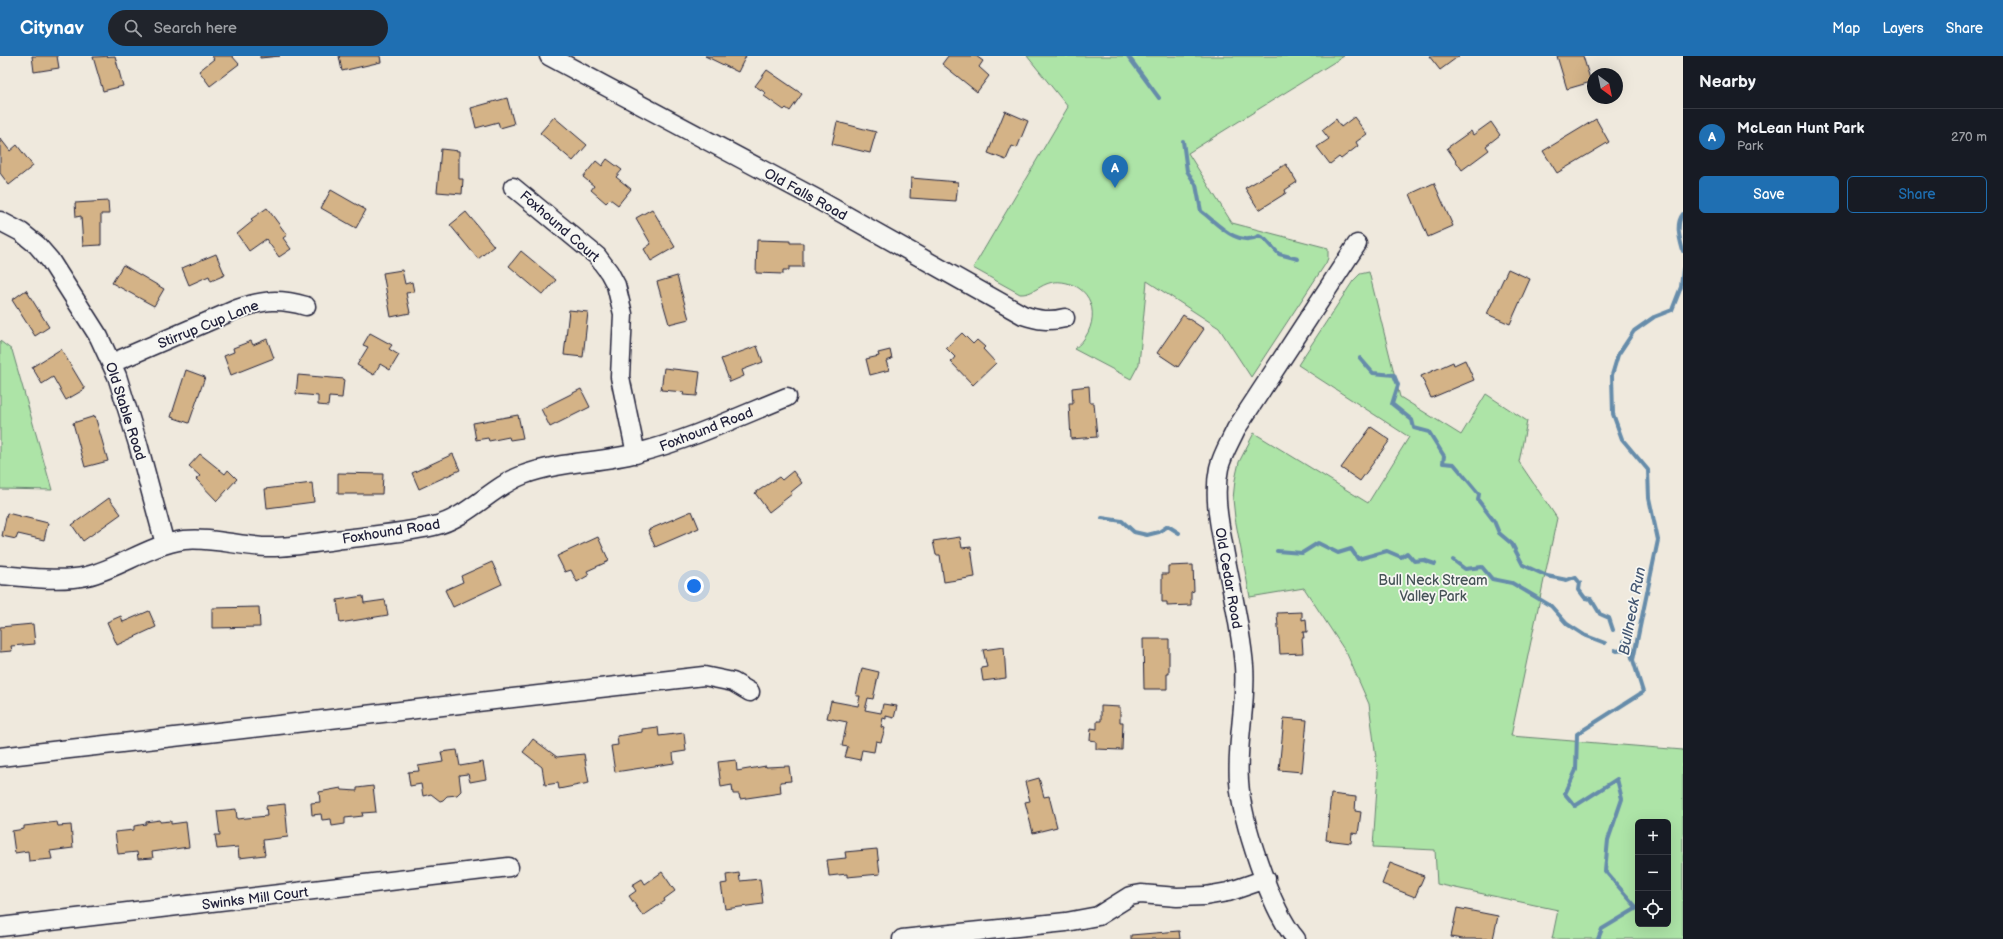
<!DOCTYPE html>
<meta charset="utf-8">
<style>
body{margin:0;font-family:"Balsamiq Sans",sans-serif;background:#20242c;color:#f1f3f6}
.controls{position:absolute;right:12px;bottom:12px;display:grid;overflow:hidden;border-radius:6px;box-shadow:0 4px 16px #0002}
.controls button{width:36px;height:36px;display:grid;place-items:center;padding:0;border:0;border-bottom:1px solid #363941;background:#171b24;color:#f1f3f6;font:20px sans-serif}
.compass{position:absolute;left:1587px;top:12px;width:36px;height:36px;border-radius:50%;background:#171b24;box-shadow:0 4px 16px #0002;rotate:147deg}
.you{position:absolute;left:694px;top:530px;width:14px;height:14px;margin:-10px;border:3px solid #fff;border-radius:50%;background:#1a73e8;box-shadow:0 0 0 6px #1a73e833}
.badge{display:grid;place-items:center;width:26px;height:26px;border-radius:50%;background:#1f6fb2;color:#fff;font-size:13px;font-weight:700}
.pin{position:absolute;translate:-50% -33px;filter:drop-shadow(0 1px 2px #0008)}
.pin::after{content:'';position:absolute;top:21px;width:14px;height:12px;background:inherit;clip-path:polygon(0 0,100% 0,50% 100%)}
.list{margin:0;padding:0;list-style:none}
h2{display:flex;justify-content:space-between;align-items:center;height:52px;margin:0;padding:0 16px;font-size:17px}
h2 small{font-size:13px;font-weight:400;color:#9ea1a6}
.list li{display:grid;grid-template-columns:26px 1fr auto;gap:12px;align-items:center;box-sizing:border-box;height:56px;padding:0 16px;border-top:1px solid #363941}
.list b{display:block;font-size:15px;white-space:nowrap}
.list p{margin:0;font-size:13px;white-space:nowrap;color:#9ea1a6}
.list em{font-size:13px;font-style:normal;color:#9ea1a6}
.actions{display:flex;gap:8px;padding:12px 16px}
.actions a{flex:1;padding:9px 0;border:1px solid #1f6fb2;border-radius:6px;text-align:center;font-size:14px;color:#1f6fb2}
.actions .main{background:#1f6fb2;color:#fff}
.icon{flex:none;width:22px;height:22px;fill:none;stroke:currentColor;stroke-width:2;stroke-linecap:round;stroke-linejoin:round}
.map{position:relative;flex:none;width:1683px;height:883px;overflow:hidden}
header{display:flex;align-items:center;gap:24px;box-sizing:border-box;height:56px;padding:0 20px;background:#1f6fb2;color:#fff}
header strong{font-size:19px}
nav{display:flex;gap:22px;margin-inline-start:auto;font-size:14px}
.search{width:280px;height:36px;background:#20242c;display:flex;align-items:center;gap:10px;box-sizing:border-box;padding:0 14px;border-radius:22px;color:#9ea1a6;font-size:15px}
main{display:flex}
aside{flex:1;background:#171b24}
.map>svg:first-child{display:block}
.green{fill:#ade4a7;stroke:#688371;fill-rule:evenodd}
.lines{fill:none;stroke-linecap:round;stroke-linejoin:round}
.stream{stroke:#668caa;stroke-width:4}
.building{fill:#d4b387;stroke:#22223b}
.minor-casing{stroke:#22223b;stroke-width:21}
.minor{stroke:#f6f6f2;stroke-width:18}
.labels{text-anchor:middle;stroke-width:3.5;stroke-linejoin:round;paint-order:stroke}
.street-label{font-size:14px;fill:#22223b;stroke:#f6f6f2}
.park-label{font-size:14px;fill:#455256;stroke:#f6f6f2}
.water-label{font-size:15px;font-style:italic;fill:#445772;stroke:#f6f6f2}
</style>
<header>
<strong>Citynav</strong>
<div class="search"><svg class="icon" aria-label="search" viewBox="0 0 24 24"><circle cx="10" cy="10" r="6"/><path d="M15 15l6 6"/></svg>Search here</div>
<nav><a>Map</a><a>Layers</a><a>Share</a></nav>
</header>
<main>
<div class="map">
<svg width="1683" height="883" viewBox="0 0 1683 883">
<rect width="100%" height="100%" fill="#efe9dd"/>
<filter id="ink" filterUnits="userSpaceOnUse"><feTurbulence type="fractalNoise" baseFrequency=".025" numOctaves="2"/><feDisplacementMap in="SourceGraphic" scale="8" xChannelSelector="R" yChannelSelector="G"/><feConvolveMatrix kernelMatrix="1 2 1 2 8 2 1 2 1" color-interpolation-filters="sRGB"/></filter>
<g filter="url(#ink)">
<path class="green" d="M1027,0h317l-156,97 44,70 96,25v10l-2,5 -75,114 -32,-49 -72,-47 -8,83 -8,15 -57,-30c25,-18 26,-58 -7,-66 -24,-6 -30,12 -47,11l-47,-26 95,-161z
M1369,216l31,125 61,38 25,-41 41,27 -8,41 38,56 -46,218 172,14v189h-131l6,-29 -121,-26 -2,-34 -62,-3 5,-74 -9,-69 -22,-50 -43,-66 -54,9 -15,-79 -2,-19 2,-19 4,-18 15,-29 114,70 41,-66 -111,-72 55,-84 7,-7zM1638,766h30v102h-30z
M0,285l12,9 40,140 -52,-1z"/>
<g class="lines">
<path class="stream" d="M1128,0l31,42
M1183,85l4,30 9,14 5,26c16,12 36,37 58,25l6,3 14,15 19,5
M1683,158c-8,10 -3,26 0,37
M1360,302l13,15 21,2 4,10 -6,19 20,16 2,8 15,4 15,24 -1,7 11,1 25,30 -1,6 16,21 5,12 13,11 11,21 24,11 20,4 8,-3 5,6 -1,7 6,8 6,1 9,15 9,4 4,12
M1102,462l20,3 12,11 13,3 12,-3 9,-6 11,7
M1277,495l25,2 16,-10 20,10 13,-4 7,10 29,-8 14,6 6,-4 7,8 9,-1 12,4
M1453,504l12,9 17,-2 10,12 20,4 39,23 16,18 17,11 21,8
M1624,585l7,11 1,6
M1615,594l2,1 12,-2
M1598,883l4,-10 35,-21 -32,-37 3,-31 14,-41 -5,-20 -42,27 -10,-12 11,-24 1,-36 66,-42 -10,-32 25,-120 -9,-42 -1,-28 -26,-31 -9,-25 -1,-39 6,-20 16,-24 20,-14 18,-7 9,-23 2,-18"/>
</g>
<path class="building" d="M32,0h25l2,12 -25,4z
M115,0l8,30 -20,5 -10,-34z
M212,0h20l7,8 -29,22 -11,-15 15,-12z
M260,0h20l-20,2z
M339,0h41l1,6 -39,9z
M705,0h41l-8,16z
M948,0h28l7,5 -4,6 10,9 -12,16 -35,-28z
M1429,0h30l-19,14z
M1557,0h26l8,26 -24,7z
M767,14l35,24 -12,17 -4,-3 -2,2 -20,-14 2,-3 -11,-7z
M507,42l7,26 -14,4 -2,-6 -22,6 -5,-20z
M1005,55l23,10 -11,27 -5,-2 -6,14 -18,-7z
M554,61l33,28 -14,16 -33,-28z
M1354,61l13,17 -11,8 2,4 -17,13 -2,-2 -9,7 -13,-17 12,-8 -7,-9 14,-11 5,8z
M1596,63l13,23 -52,31 -14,-22z
M837,66l39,10 -6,21 -38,-9z
M1491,66l9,13 -14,11 3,4 -27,20 -15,-22 24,-17 2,4z
M0,82l10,13 7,-6 16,21 -24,19 -9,-12z
M441,93l18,2v28h4l-1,15 -25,-2z
M607,103l15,11 -6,7 15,12 -13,16 -8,-6 -4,4 -15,-13 3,-4 -11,-9 13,-16 6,5z
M1286,108l11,18 -12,8 1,3 -27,17 -14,-22z
M911,122l47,4 -2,19 -46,-3z
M1434,127l19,43 -25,11 -18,-43z
M331,134l35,20 -10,18 -35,-20z
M108,145l1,13h-8v31l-18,1 -2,-30 -5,1 -1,-14z
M267,152l20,27 -4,3 8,11 -12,8 -13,-18 -17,12 -12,-17 16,-13 -2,-2z
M652,153l23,38 -24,14 -7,-12 7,-5 -15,-26z
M466,156l28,34 -16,13 -28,-34z
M757,184l33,1v2h13v24h-14v3h-6v4l-27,-1z
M521,195l35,29 -13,15 -34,-29z
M216,198l9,21 -14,6 -2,-5 -20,9 -7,-17z
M123,209l41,24 -10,17 -42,-23z
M1508,213l22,10 -20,45 -23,-10z
M402,214l3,14 7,-2 2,10 -8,1 4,20 -19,4 -8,-44z
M677,220l12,43 -20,5 -12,-42z
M26,234l23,37 -14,9 -23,-36z
M569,254l19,2 -5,45 -19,-2z
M1183,259l21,14 -26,38 -21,-14z
M370,277l22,12 -3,4 10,6 -9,15 -10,-6 -6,11 -17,-10 11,-18 -5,-2z
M962,277l11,11 4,-4 8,7 -2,2 13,14 -23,22 -22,-23 4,-5 -9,-9z
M267,283l7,19 -43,17 -7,-19 10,-4 -1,-4 18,-7 2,4z
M757,290l6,16 -21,8 2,6 -14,6 -9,-23z
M61,293l24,40 -19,11 -13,-23 -11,7 -10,-17z
M890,294l2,9 -6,2 3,9 -19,5 -4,-16 13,-3 -1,-3z
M1465,304l9,20 -43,18 -10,-22 32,-14 1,3z
M664,312l36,4 -3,24 -14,-1 1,-3 -23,-2z
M186,314l19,7 -16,46 -18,-6z
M298,319l46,4 -2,19 -13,-1 -1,9 -10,-1v-9l-22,-2z
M1089,330l1,17h4l3,34 -26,2 -2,-35h4l-1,-16z
M581,333l9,18 -40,20 -9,-18z
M518,359l5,23 -13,2 -1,-3 -20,4 -1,-3 -12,2 -3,-17z
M95,360l13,45 -23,6 -12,-44z
M1371,371l19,13 -30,41 -19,-13z
M200,398l25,20 3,-4 9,9 -20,22 -21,-22 4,-3 -11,-10z
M453,398l7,16 -41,19 -7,-16z
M793,415l9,12 -11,9 1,2 -23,18 -14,-19 24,-16 3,3z
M338,417l45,1 -1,20h-44z
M312,427l2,19 -47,6 -2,-19z
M109,442l12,16 -38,27 -11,-16z
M692,455l7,17 -44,19 -7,-17z
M7,457l41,10 -4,17 -26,-6 -2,5 -14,-3z
M598,481l11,24 -22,10 2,4 -12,7 -6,-12 -6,2 -8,-16z
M960,481l2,11 9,-1 4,30 -31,5 -4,-27h-4l-3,-14z
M492,506l10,22 -49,23 -8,-17 18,-8 -2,-6z
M1193,509l1,26 -3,1v13l-24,1v-4h-5v-28h6v-8z
M363,540l1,7 21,-3 3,15 -48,8 -3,-23z
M259,551l1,20 -48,1v-20z
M149,555l7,16 -39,18 -10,-23 14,-6 2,6z
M1302,556v8l4,-1 1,13h-4l1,6h-2l1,15 -23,1 -3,-41z
M33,568l2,20 -24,2 1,5 -12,1v-25z
M1143,583h26v35h-2v15h-23z
M1004,591l2,31 -23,3 -2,-13 6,-1 -4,-17z
M862,612l17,4 -6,27 -5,-1 -3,12 16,3 2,-9 14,2 -3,12 -8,-2v3l-3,-1 -2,9 4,1 -4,14 -5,-1 -2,11 -12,-2 -2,10 -15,-3 3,-10 -6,-1 5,-24 -20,-4 4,-17 27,5 2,-10h-4z
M1101,650l19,1v15h3l-1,28 -26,-1v-8l-6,-1 1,-12 6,1v-8h4z
M1284,662l23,2 -5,52 -23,-2z
M658,671l1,9 25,-3 2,18 -13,2 1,10 -59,9 -4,-26 7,-1 -1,-9 25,-4v-3z
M533,683l24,18 27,-3 5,29 -30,6 -1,-6 -13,2 -3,-18 -19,-15z
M457,694l3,16 23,-4 3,17 -16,3 -2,-8 -9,1 2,16 -4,4 -10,1 -4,4 -3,1 -9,-7 -8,2 -2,-12 -11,2 -2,-14 11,-1 -1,-5 25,-4 -2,-10z
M736,704l1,11 29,-5v1l23,-1 2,15 -11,1 1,11 -41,6 -1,-5h-6l-1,-9 -11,2 -3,-25z
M1039,722l5,19 5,-1 8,31 -24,6 -8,-31 5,-1 -5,-19z
M373,730l3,26 -14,1 1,3 -18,2v6l-13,2 -1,-7 -9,1 -1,-6 -9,1 -1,-12 9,-1 -1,-10 22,-4 1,2 15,1v-3z
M1331,738l25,3 -1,14 6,1 -3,22 -6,-1 -1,10 -25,-3z
M285,748l3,33 -25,3 2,15 -26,3 -1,-11 -21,2 -2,-14h5l-3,-24 19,-2 1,10 30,-3 -1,-10z
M160,764v2l11,-1v3l15,-2 3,25 -37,5 1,6 -15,1 -1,-7 -19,2 -3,-22 19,-2v-4l12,-2v-2z
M57,766l1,4 13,-1 2,23 -23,3 2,8 -23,2 -1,-10 -13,2 -3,-22 12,-2v-3z
M877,793l3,25 -33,3v-3l-18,2 -2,-16 19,-2 -1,-6z
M1390,807l34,13 -9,21 -33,-13z
M662,816l13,19 -11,8 1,2 -22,15 -14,-20 7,-5 -4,-6 10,-6 3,5z
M739,817l1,8 20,-2 3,25 -38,5 -4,-25 6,-1 -1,-8z
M1457,852l41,8 -5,23h-31l-11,-2z
M1179,875l1,8h-49v-4z"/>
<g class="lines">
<g class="minor-casing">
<path id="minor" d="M549,0l266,142 208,117c15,5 26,7 42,3
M513,131l84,69 12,16 7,13 7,29 -3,63 16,77
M0,165l21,11 16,13 13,15 49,77 18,39 21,68 27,100
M112,307l125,-54c27,-9 41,-11 69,-3
M0,519c28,2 59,7 87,1 33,-8 62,-31 97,-36 26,-3 55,6 82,7 23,1 47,-4 70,-7 32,-4 66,-7 98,-14 34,-8 57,-39 89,-51 37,-14 76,-12 114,-22 52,-13 101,-36 150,-56
M0,701l704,-81 29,6 17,10
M0,871l509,-60
M902,883l164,-17 32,-6 32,-20 11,-2 36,3 28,-1 23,-4 38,-13
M1296,883c-25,-28 -55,-120 -57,-158 -3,-39 8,-77 5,-115 -3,-37 -12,-74 -19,-111 -5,-28 -12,-58 -6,-87 3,-13 11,-26 17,-39l121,-185"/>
</g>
<use href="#minor" class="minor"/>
</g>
</g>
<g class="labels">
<g class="street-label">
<text transform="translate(806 138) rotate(29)" y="5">Old Falls Road</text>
<text transform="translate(560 170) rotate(41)" y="5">Foxhound Court</text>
<text transform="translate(208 268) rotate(-22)" y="5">Stirrup Cup Lane</text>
<text transform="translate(126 355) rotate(72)" y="5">Old Stable Road</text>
<text transform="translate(706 373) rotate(-21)" y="5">Foxhound Road</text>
<text transform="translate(391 475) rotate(-9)" y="5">Foxhound Road</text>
<text transform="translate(1229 522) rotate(80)" y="5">Old Cedar Road</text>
<text transform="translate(255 842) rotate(-7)" y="5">Swinks Mill Court</text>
</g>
<g class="park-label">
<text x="1433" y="529">Bull Neck Stream<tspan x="1433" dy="16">Valley Park</tspan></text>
</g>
<g class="water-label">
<text transform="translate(1632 555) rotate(-79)" y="5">Bullneck Run</text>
</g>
</g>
</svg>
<div class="controls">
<button>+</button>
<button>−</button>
<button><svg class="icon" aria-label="locate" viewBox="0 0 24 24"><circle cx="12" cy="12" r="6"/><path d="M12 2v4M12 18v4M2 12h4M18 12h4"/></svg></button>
</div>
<svg class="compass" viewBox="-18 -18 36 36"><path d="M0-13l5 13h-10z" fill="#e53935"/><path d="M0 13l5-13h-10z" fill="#9ea1a6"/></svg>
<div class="you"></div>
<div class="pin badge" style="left:1115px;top:132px">A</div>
</div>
<aside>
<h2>Nearby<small></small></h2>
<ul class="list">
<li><span class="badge">A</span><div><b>McLean Hunt Park</b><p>Park</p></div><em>270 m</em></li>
</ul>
<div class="actions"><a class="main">Save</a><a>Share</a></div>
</aside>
</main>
